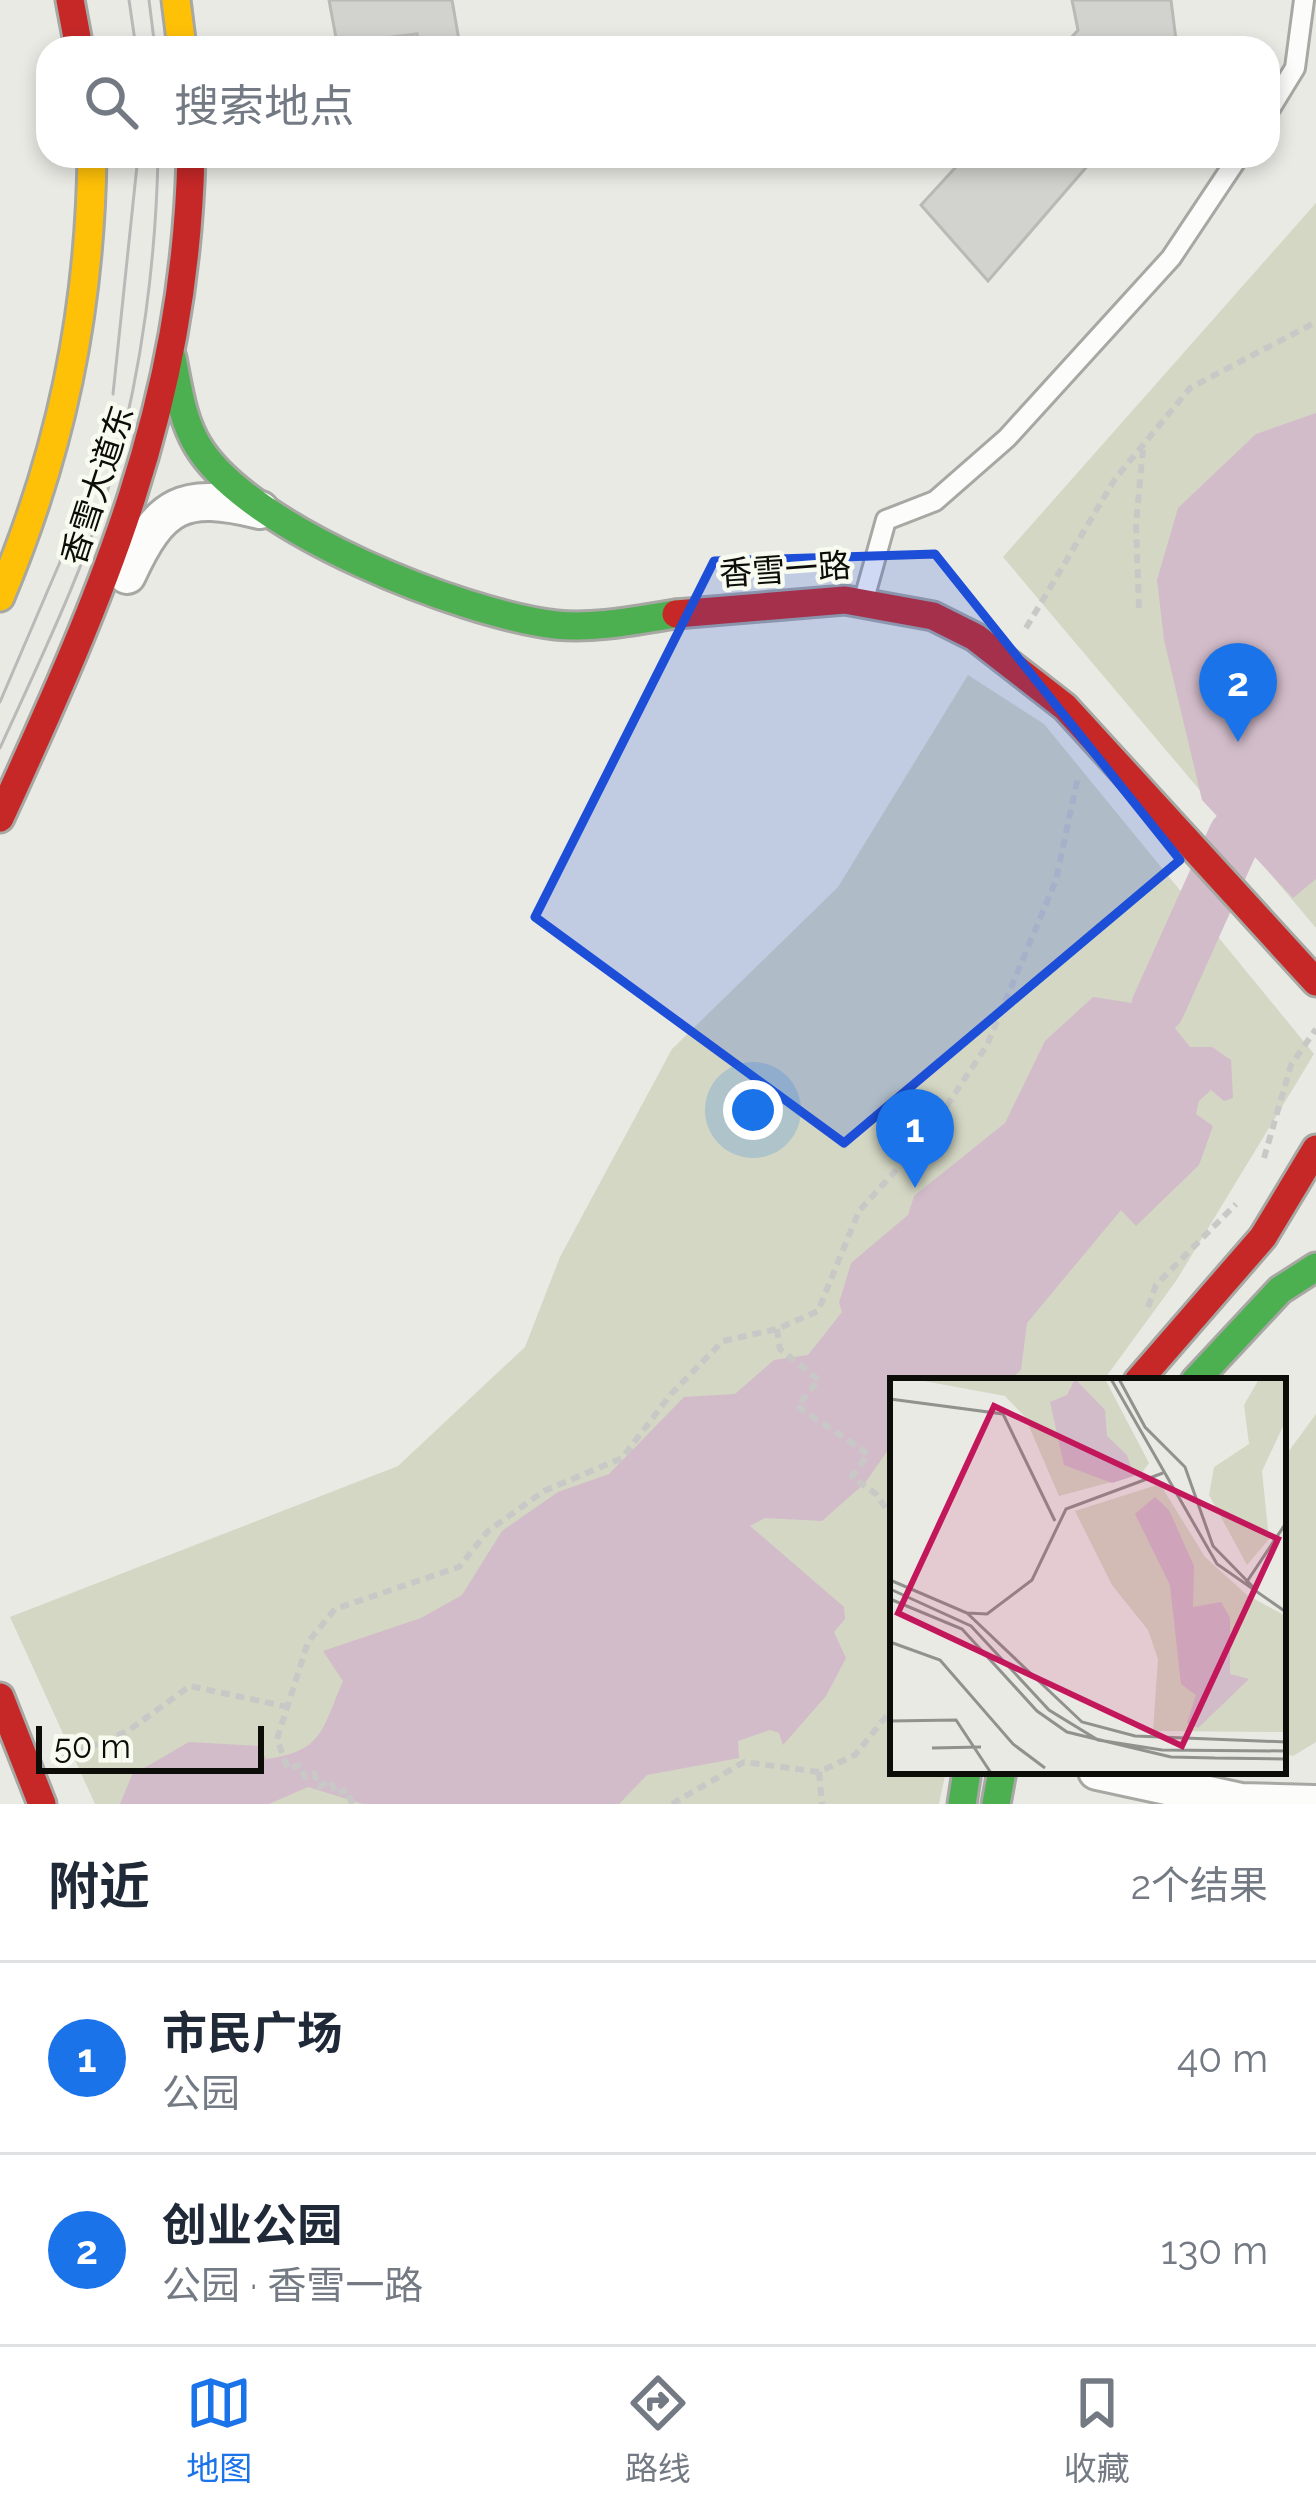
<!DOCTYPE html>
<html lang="zh">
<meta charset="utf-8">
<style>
body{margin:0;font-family:Raleway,"Noto Sans SC",sans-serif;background:#f6f6f7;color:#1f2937}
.scale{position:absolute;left:36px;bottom:30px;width:228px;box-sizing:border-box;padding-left:12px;border:6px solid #0c0c09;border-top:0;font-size:33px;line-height:42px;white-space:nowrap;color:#0c0c09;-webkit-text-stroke:9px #f8fbef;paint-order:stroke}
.you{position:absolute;left:753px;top:1110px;width:42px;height:42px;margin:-30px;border:9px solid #fff;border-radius:50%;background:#1a73e8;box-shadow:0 0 0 18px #1a73e833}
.badge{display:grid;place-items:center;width:78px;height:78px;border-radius:50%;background:#1a73e8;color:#fff;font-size:39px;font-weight:700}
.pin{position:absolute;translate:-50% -99px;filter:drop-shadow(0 3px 6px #0008)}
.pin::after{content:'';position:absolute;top:63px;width:42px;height:36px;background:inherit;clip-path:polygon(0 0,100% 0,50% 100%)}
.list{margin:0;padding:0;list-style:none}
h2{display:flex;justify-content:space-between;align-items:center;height:156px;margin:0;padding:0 48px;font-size:51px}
h2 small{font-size:39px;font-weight:400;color:#747a83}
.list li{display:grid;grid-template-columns:78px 1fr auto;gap:36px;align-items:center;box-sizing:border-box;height:192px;padding:0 48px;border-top:3px solid #e0e1e3}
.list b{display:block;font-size:45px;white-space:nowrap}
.list p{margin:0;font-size:39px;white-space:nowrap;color:#747a83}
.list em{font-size:39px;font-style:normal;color:#747a83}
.icon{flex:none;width:66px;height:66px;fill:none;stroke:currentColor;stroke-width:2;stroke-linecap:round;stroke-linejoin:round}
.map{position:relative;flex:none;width:1316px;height:1804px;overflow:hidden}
.search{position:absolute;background:#fff;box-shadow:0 6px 18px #0003;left:36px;right:36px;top:36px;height:132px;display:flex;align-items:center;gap:30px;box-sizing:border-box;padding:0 42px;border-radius:36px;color:#747a83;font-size:45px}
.sheet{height:540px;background:#fff}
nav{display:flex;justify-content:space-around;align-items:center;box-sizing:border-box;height:168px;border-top:3px solid #e0e1e3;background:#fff;font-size:33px;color:#747a83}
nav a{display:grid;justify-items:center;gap:6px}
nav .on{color:#1a73e8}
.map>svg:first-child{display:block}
.green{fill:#d4d7c4}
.water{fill:#d2bcca}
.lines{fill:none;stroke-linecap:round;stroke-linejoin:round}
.river{stroke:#d2bcca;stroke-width:54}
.building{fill:#d2d2ce;stroke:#b9bab5;stroke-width:3}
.lane-casing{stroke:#a7a7a3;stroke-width:24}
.street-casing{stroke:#a7a7a3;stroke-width:42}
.fast-casing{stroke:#a7a7a3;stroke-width:33}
.slow-casing{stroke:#a7a7a3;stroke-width:33}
.jam-casing{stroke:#a7a7a3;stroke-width:33}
.path{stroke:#c8c9c7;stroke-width:6;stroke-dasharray:9 6;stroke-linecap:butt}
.lane{stroke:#fcfcfb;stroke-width:18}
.street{stroke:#fcfcfb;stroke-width:36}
.fast{stroke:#4caf50;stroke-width:27}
.slow{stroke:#ffc107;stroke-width:27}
.jam{stroke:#c62828;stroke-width:27}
.tram{stroke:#b9b9b8;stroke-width:3}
.marked{fill:#1d4ed8;fill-opacity:0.2;stroke:#1d4ed8;stroke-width:9;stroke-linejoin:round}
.labels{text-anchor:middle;stroke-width:9;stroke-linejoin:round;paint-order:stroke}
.street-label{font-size:33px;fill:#0c0c09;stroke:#f8fbef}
.inset-road{fill:none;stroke:#91918d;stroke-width:3}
.view{fill:#c2185b;fill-opacity:0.15;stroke:#c2185b;stroke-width:6}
.inset-edge{fill:none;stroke:#0c0c09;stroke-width:6}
</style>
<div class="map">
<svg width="1316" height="1804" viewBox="0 0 1316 1804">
<rect width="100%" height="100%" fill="#eaeae5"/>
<path class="green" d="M1316,203v725l-313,-371z
M968,675l76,49 270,330 -138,227 -73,100h-210v390h53l-7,33h-844l-85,-187 388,-151 127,-119 35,-90 112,-208 166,-162z
M1316,1414v328l-23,14 -10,-3v-294z"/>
<path class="water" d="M1316,413v466l-23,19 -91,-98 -38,-160 -7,-60 21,-72 78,-74z
M1093,997l65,10 32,40h22l19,13 2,38 -9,3 -13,-11 -12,11 -3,13 17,12 -14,39 -63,61 -15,-16 -94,113 -6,47 -13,11h-115v62l-28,40 -43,38 -57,-3 -15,8 94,81 1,12 -11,13 12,26 -20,38 -43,49 -4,-12 -9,-3 -32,11 1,17 -92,17 -28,29h-256l-55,-17 -39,17h-149l12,-29 57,-33 70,4 7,13c57,-7 56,-30 77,-78l-20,-30 98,-33 41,-23 40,-64 56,-39 51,-18 75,-77 51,-3 39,-34 34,-5 34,-43 -3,-9 12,-40 57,-48 6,-19 91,-73 40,-82z"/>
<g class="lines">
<path class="river" d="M1158,1007l77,-171"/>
</g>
<path class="building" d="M329,0h123l8,46 -39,2 -4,-14 -41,5 2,9h-24l-2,-7 -15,2z
M1072,0h99l6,48h-115l16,-18z
M966,156h130l-108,125 -67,-76z"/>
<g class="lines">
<g class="lane-casing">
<path id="lane" d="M1268,112l27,-44 9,-68
M864,599l22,-79 49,-19 72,-63 164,-180 68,-102"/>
</g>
<g class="street-casing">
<path id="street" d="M127,575c33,-72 56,-84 133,-65
M1097,1771l144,31 73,2"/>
</g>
<g class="fast-casing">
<path id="fast" d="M172,358c6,30 10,62 26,88 51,84 264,168 358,179 40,4 81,-5 120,-11
M1195,1381l85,-91 36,-23
M962,1804l5,-33
M996,1804l6,-33"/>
</g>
<g class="slow-casing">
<path id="slow" d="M176,0l6,48
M0,597c61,-145 90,-284 92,-441"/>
</g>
<g class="jam-casing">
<path id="jam" d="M70,0l9,48
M676,614l169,-14 88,16 42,21 90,70 251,275
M0,818c103,-225 185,-410 191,-662
M1138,1381l125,-144 53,-88
M0,1697l42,107"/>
</g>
<path class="path" d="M1139,608l-3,-84 7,-75
M1026,628l89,-149 75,-91 126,-66
M1264,1158l27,-93 25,-36
M1148,1307l8,-22 80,-81
M777,1329l3,20 39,31 -22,26 71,48 -16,23 24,17 17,24
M62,1759l66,-28 62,-45 98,21
M819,1772l3,32
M352,1804l-5,-14 -11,4 -5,-13 -12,5 -5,-13 -9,4 -5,-12 -12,4 -11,-30 31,-97 27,-33 124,-42 29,-36 56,-40 78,-33 49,-64 52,-53 54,-12 41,-18 41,-100 67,-74 61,-92 69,-165 22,-103
M672,1804l72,-42 75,10 36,-17 38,-47"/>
<use href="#lane" class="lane"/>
<use href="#street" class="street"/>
<use href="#fast" class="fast"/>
<use href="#slow" class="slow"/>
<use href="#jam" class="jam"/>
<path class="tram" d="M129,0l7,48
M149,0l6,48
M113,394l25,-238
M0,702l75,-175
M0,748c42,-92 87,-185 115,-282 27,-98 41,-208 43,-310"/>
</g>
<path class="marked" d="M935,554l245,306 -336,283 -309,-226 179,-356z"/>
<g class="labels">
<g class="street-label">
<text transform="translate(97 485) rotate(-72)" y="12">香雪大道东</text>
<text transform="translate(785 569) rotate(-4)" y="12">香雪一路</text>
</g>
</g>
<g transform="translate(890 1378)">
<rect width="396" height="396" fill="#eaeae5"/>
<path d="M23,1h192l44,84 -8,11 -82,22 -34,-79 -20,-21zM369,1h27v41l-24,51 7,68 -22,26 -38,-70 5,-28 35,-23 -5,-39zM270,106l45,73 42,38 39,21v116l-133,-1 5,-72 -10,-29 -36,-45 -37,-74z" fill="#d4d7c4"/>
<path d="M185,1l30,31 2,26 20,19 7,21 -22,7 -48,-18 -14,-63 17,-7zM265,119l14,13 25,56 -1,41 28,-5 9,16v56l19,5 -51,49 -11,-5 9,-28 -15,-11 -11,-99 -35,-71z" fill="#d2bcca"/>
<path class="inset-road" d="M221,1l106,185 69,48M229,1l26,48 40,40 28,79 43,44M0,21l113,15 52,107M0,202l77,33 115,109 53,14 151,6M356,205l40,-60M0,211l81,37 78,84 49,30 64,10 124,1M0,221l72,30 75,82 30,21 104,25M77,235l20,1 45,-34 34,-71 97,-36M0,264l50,18 73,84 32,24M0,343l66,-1 35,53M42,370l49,-1M281,379l44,1M325,380l71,1"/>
<path class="view" d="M104,28l284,133 -96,207 -284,-133z"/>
<rect width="396" height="396" class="inset-edge"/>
</g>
</svg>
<div class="scale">50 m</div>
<div class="you"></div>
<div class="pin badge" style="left:915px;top:1188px">1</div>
<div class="pin badge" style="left:1238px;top:742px">2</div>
<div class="search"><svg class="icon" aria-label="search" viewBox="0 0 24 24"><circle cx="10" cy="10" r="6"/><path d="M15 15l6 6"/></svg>搜索地点</div>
</div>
<section class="sheet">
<h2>附近<small>2个结果</small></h2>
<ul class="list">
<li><span class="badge">1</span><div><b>市民广场</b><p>公园</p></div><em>40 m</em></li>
<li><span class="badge">2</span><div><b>创业公园</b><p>公园 · 香雪一路</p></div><em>130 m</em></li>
</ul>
</section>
<nav>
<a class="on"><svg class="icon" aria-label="map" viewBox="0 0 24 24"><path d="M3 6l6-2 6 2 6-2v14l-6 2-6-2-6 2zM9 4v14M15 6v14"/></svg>地图</a>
<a><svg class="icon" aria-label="directions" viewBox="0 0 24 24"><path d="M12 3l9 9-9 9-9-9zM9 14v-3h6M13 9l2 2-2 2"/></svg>路线</a>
<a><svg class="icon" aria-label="saved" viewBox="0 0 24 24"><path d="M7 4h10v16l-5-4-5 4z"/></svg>收藏</a>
</nav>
